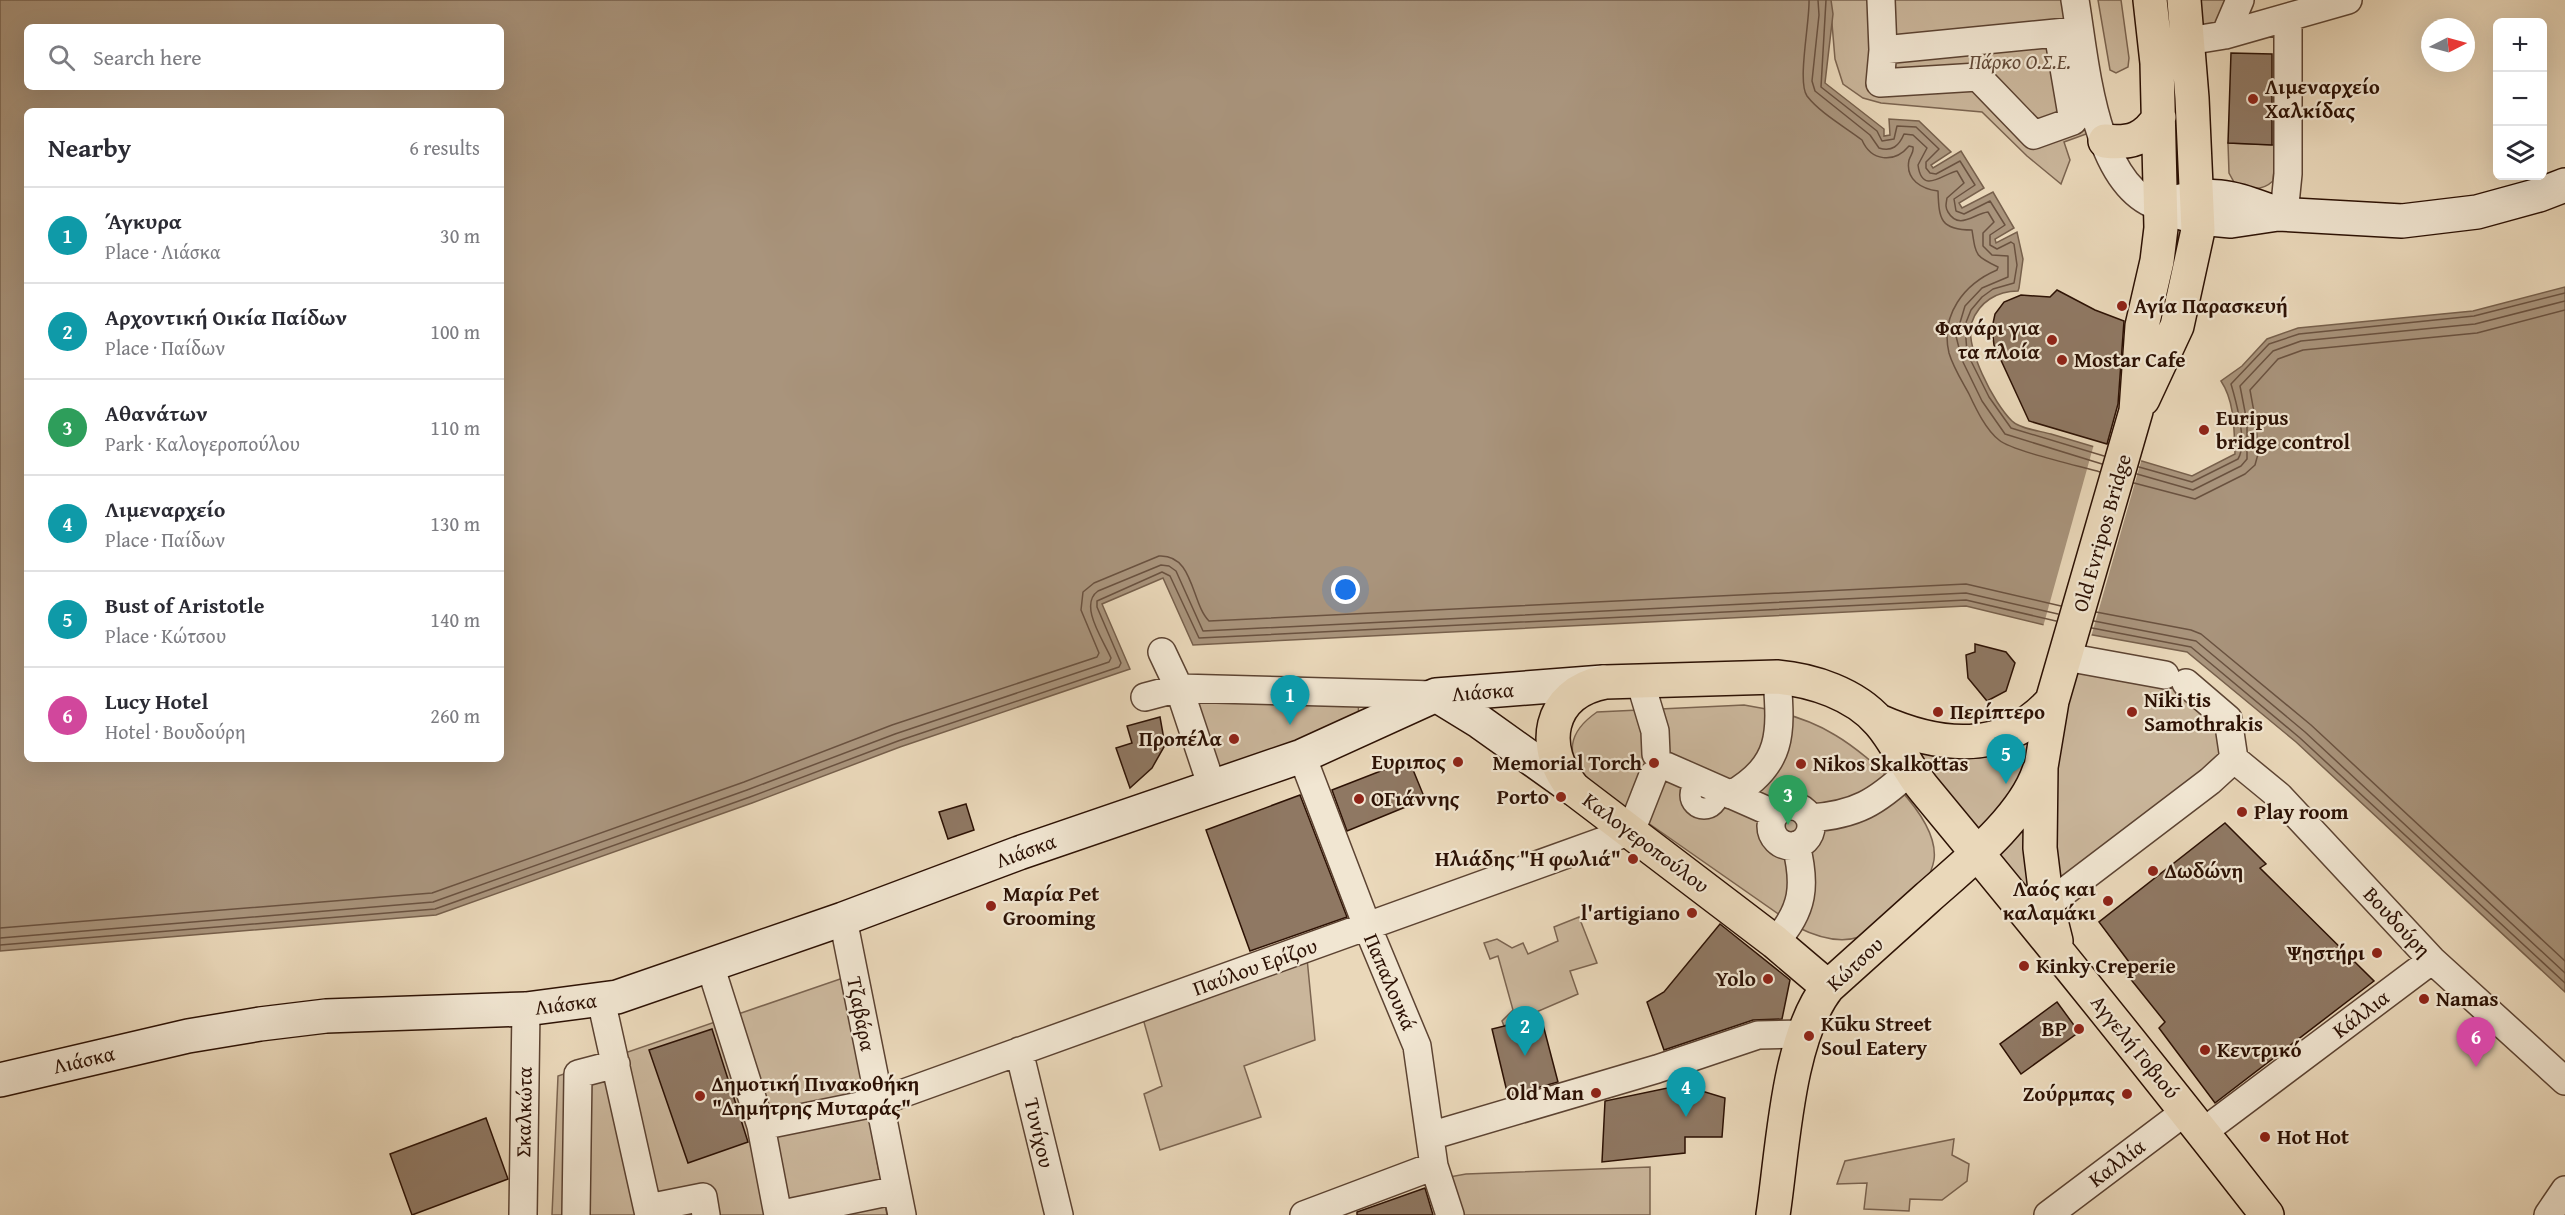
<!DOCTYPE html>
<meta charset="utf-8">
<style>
body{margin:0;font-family:"Gentium Book Plus",serif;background:#f2f2f3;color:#2b2b33}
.controls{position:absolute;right:18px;top:18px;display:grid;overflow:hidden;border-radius:9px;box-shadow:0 6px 24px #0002}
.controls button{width:54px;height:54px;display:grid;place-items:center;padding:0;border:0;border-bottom:2px solid #e1e1e2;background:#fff;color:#2b2b33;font:30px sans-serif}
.compass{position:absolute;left:2421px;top:18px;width:54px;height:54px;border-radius:50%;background:#fff;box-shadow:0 6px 24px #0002;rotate:84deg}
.you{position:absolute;left:1346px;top:590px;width:21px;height:21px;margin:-15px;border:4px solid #fff;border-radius:50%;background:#1a73e8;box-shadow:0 0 0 9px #1a73e833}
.badge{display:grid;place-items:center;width:39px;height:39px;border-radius:50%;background:#d93025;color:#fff;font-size:20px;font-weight:700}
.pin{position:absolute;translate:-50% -50px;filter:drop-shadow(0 2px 3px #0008)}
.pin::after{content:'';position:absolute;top:32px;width:21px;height:18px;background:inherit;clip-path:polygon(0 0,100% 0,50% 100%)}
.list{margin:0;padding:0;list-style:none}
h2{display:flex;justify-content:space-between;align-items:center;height:78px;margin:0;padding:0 24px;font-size:26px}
h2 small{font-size:20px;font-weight:400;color:#7c7c81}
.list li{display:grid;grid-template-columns:39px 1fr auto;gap:18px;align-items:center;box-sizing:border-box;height:96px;padding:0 24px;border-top:2px solid #e1e1e2}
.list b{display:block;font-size:22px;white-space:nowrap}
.list p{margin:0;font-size:20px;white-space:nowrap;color:#7c7c81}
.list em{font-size:20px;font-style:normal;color:#7c7c81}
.icon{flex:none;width:33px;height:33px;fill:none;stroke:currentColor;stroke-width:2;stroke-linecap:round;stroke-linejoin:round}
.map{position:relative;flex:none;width:2565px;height:1215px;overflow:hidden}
.search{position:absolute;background:#fff;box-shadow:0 6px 24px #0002;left:24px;top:24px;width:480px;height:66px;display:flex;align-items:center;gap:15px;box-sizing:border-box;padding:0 21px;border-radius:9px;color:#7c7c81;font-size:22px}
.panel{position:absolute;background:#fff;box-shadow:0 6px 24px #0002;left:24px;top:108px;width:480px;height:654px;border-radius:9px}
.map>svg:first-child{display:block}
.green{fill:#cab69b;stroke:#7b6450;stroke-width:1.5}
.water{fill:#a9947c;stroke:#77604c;stroke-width:1.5;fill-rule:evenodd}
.pier{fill:#ead8ba}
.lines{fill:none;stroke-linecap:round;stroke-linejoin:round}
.shore{stroke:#6a5240;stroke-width:1.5}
.building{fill:#8f7863;stroke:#2c1104;stroke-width:1.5}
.street-casing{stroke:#5c4332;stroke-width:30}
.secondary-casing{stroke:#2c1104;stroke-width:36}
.primary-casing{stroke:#2c1104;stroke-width:36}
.street{stroke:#f1e6d2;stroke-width:27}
.secondary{stroke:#f1e6d2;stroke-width:33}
.primary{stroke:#ead8ba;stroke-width:33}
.poi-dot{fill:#8f2418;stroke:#f1e6d2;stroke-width:2}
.labels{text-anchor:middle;stroke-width:4.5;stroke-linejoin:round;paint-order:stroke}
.park-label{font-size:21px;font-style:italic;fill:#634b39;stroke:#f1e6d2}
.poi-label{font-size:21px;font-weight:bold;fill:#2c1104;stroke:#f1e6d2;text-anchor:start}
.street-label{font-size:21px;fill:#2c1104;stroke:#f1e6d2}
</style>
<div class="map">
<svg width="2565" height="1215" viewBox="0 0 2565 1215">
<rect width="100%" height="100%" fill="#ead8ba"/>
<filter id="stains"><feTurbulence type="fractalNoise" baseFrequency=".00333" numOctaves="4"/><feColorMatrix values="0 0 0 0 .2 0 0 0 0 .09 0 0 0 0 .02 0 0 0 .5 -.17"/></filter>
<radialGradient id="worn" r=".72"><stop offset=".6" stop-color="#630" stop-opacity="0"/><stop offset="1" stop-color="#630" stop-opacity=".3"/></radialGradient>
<path class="green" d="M1830,0h245l25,129 -36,13 6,18 -9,24 -34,-28 -45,-44 -101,-9 -18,-5 -20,-14 -8,-25z
M2098,0h23l8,58 -1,9 -12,6 -6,-3z
M2184,0h56l-15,35 -37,5z
M2228,143l48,2 -3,36c-12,11 -23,8 -38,3l-6,-11z
M2066,657l132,34 36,68 -209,150 -102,-122 -16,-53 95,2z
M1179,688l179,5 1,38 -147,56z
M1744,705c32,5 64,13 91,30 34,20 105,82 99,125 -1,6 -5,17 -8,21 -7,8 -59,53 -67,56 -20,7 -44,-1 -62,-10l-209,-146c-24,-26 -20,-49 9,-69z
M1579,917l18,46 -27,8 8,23 -74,32 -2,-5 11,-11 -15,-54 -8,3 -6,-16 13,-4 15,9 11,-5 5,11 30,-13 -4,-14z
M1306,948l9,92 -71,26 17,51 -101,33 -16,-56 18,-8 -22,-78z
M843,978l44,237h-335l6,-139z
M1954,1139l-2,16 17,9 -2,17 -25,19 -32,-1 -1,12 -45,-2 3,-26 -30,1 8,-23z
M1650,1167v48h-200l-12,-36 28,-5z"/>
<path class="water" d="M0,0h1831l2,14 -8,69 59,46v7l6,-1 -1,-16 30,2 32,31 -20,13 2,3 28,-17 23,37 -25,15 3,5 31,-16 21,36 -19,11 1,4 21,-11 6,27 -4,29 -1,3c-21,0 -39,11 -46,31 -8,24 22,82 40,99 8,8 29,10 39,13 47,14 94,28 141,42l43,-22c-1,-24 0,-52 -14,-73l21,-15 25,-27 31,-11 175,-17 92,-24v705l-269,-250 -109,-90 -122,-22 -99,-24 -773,39 -30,-67 -61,26 28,65 -230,78 -148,56 -316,112 -436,36zM27,27h474v60h-474zM27,111h474v648h-474z"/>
<path class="pier" d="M2094,444l48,14 -51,179 -48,-10z"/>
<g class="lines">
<path class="shore" d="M1809,0c1,21 -12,82 -2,96 13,17 38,31 55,44 9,21 32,24 47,6l4,1c1,5 -2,7 -4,13 -4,20 13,29 29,31 1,28 2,39 34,39 4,26 3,26 26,37l-1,3c-33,14 -57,45 -48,83 4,14 13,28 20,41 7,15 17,36 30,46 13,11 80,26 101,32
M1818,0l1,15 -7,66 3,10 55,44 9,13c13,4 20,-2 25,-14l9,1 14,13 -9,17c4,31 26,8 39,6l7,12 -17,15c-1,6 -2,9 1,14 11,19 27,1 40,0l6,10 -11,11v13l9,9 16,1v21l-26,11 -17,18 -9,30 6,24 20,41 23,33 97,30
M1826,0l-5,87 56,44 5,10 12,-2 3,-13 19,1 23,22 -13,13v6l4,5 6,1 24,-13 15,24 -21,14 2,12 8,3 26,-13 15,24 -15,10v10l7,4 14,-7 3,2 3,21 -3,18 -21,6 -11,8 -11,13 -6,15 2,28 22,44 22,31 93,28
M2139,467l53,15 46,-23c10,-16 -2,-58 -7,-75l38,-40 30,-10 175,-18 91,-23
M2137,474l56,16 48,-24 6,-7v-37l-7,-36 33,-35 28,-10 174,-17 90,-23
M2134,483l61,16 50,-25 10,-9 3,-11 -2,-31 -6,-33 28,-31 25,-9 174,-17 88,-23
M2096,612l95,18 10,4 110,91 254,236
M2094,621l102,20 109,91 260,241
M2092,628l99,19 109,91 265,245
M0,928l432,-35 312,-111 148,-57 205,-68 2,-4 -18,-43 2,-18 11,-9 65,-27c35,-2 32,47 50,65l757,-37 95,22
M0,938l433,-36 314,-112 148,-56 214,-72 2,-4c-7,-17 -33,-53 -13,-67l63,-26 8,1 7,5 27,60 763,-38 92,21
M0,945l435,-36 315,-112 148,-56 221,-74 2,-4 -24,-56v-6l65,-29 8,4 29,62 767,-38 90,21"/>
</g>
<path class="building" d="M2231,53l41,1v91l-44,-2z
M2057,290l38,20 29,11 -6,83 -11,40 -78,-23 -35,-76 -2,-17 3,-14 9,-12 17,-7 29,2z
M1975,644l31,8 9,11 -9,28 -19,10 -19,-23 -2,-23 9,-3z
M1160,717l5,28 -13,23 -22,20 -14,-40 16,-5 -5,-17z
M1409,760l16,39 -78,32 -15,-41z
M1300,795l47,122 -97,34 -44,-121z
M966,804l8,26 -26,9 -9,-27z
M2225,823l41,41 -6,4 114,113 -159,122 -56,-75 6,-6 -40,-50 7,-6 -33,-44z
M1720,924l70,56 -8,39 -29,1 -89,30 -17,-48 17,-10z
M2057,1002l22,30 -58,42 -21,-30z
M1541,1017l17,65 -50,14 -16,-67z
M712,1029l36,113 -60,21 -39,-113z
M1682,1085l43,13 -3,39h-37v16l-83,9 3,-61z
M486,1118l22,61 -96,36 -22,-61z
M1425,1188l8,27h-76v-3z"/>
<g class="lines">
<g class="street-casing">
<path id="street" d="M1881,0l2,50 -3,33 98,-6 56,58 39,-14 -15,-88
M2075,0c10,58 18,188 86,207
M2225,35l15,-35
M2188,41l37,-6 123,-35
M1883,50l193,-19
M2284,214l4,-40v-156
M1162,652l17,36 33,99
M2066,657l99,18
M1640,681l15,50 1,23
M2186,683l42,36 6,40
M1145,697l34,-9 256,7
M1302,756l65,170 50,120 17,120 16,49
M1666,766l109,48
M1694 795a10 10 0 1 1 20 0a10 10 0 1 1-20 0Z
M1731,795c53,-31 50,-62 46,-118
M1771 826a20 20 0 1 1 40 0a20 20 0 1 1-40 0Z
M1810,818c46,-3 67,-16 100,-47
M2047,905l163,-124 24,-22 45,37 153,164 133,121
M843,919l59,296
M1775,942c29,-32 31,-57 21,-97
M710,965l51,161
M601,1000l48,215
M1019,1051l40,164
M2203,1132l229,-172
M1430,1136l227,-67 101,-34 45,-1
M648,1208l55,-11 3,18
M576,1214l2,-140 38,-10
M523,1215l3,-206
M778,1215l-17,-89 118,-24 752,-271 22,-56
M778,1215l119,-25
M1304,1215l130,-49
M2048,1215l138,-104
M2548,1215l17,-25"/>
</g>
<g class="secondary-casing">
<path id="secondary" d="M2170,204c46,-14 60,-7 103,8
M2161,207l38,11 32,3 47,-7 124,7 75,-9 62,-17 26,-10
M1436,695l44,27 94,67
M0,1080l188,-44 72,-12 66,-8 200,-7 91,-12 226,-78 176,-66 283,-97 134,-61 167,-13"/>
</g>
<g class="primary-casing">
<path id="primary" d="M2105,141c25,3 41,-2 54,-24
M2143,399l34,-73 21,-96 -6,-132 -8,-98
M1879,721c61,27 125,34 173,-20
M2056,941l-9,-36 -7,-57 1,-81 11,-66 84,-290 6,-85 15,-65 4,-33 -4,-165 -7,-63
M1828,987l-53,-45 -201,-153c-35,-40 -27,-96 31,-107l172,-5c35,3 78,17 102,45 18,20 28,47 46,68 116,140 230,281 342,425
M1773,1215c10,-66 14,-176 55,-228 33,-30 66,-59 99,-89 37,-33 96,-79 112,-127"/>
</g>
<use href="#street" class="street"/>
<use href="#secondary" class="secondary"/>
<use href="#primary" class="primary"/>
</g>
<g class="poi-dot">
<circle cx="2253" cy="99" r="6"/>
<circle cx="2122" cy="306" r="6"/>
<circle cx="2052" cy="340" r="6"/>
<circle cx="2062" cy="360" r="6"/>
<circle cx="2204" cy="430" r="6"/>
<circle cx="1938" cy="712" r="6"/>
<circle cx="2132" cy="712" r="6"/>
<circle cx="1234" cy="739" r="6"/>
<circle cx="1458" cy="762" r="6"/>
<circle cx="1654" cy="763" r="6"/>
<circle cx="1801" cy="764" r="6"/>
<circle cx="1561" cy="797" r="6"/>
<circle cx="1359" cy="799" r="6"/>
<circle cx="2242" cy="812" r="6"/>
<circle cx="1633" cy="859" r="6"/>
<circle cx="2153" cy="871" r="6"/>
<circle cx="2108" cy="901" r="6"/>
<circle cx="991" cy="906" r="6"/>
<circle cx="1692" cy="913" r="6"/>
<circle cx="2377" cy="953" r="6"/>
<circle cx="2024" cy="966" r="6"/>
<circle cx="1768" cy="979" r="6"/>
<circle cx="2424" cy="999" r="6"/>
<circle cx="2079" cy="1029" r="6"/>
<circle cx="1809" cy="1036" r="6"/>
<circle cx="2205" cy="1050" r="6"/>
<circle cx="1596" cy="1093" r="6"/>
<circle cx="2127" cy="1094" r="6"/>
<circle cx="700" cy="1096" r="6"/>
<circle cx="2265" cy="1137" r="6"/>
</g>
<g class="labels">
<g class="park-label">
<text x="2020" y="69">Πάρκο Ο.Σ.Ε.</text>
</g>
<g class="poi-label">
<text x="2265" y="94">Λιμεναρχείο<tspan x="2265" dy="24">Χαλκίδας</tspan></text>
<text x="2134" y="313">Αγία Παρασκευή</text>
<text x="2040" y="335" text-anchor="end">Φανάρι για<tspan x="2040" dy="24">τα πλοία</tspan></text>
<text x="2074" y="367">Mostar Cafe</text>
<text x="2216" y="425">Euripus<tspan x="2216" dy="24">bridge control</tspan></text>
<text x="2144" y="707">Niki tis<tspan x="2144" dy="24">Samothrakis</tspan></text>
<text x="1950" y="719">Περίπτερο</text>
<text x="1222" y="746" text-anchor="end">Προπέλα</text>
<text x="1446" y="769" text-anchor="end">Ευριπος</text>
<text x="1642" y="770" text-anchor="end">Memorial Torch</text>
<text x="1813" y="771">Nikos Skalkottas</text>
<text x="1549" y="804" text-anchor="end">Porto</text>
<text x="1371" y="806">ΟΓιάννης</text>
<text x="2254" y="819">Play room</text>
<text x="1621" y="866" text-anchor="end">Ηλιάδης "Η φωλιά"</text>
<text x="2165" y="878">Δωδώνη</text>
<text x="2096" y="896" text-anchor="end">Λαός και<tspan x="2096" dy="24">καλαμάκι</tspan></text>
<text x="1003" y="901">Μαρία Pet<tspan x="1003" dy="24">Grooming</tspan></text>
<text x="1680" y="920" text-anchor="end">l'artigiano</text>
<text x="2365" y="960" text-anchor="end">Ψηστήρι</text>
<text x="2036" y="973">Kinky Creperie</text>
<text x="1756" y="986" text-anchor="end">Yolo</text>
<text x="2436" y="1006">Namas</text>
<text x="1821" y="1031">Kūku Street<tspan x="1821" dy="24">Soul Eatery</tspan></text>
<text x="2067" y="1036" text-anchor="end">BP</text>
<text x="2217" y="1057">Κεντρικό</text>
<text x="712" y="1091">Δημοτική Πινακοθήκη<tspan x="712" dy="24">"Δημήτρης Μυταράς"</tspan></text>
<text x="1584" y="1100" text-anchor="end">Old Man</text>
<text x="2115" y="1101" text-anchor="end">Ζούρμπας</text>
<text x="2277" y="1144">Hot Hot</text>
</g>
<g class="street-label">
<text transform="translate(2102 533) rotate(-74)" y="7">Old Evripos Bridge</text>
<text transform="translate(1483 692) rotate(-4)" y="7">Λιάσκα</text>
<text transform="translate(1646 843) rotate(37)" y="7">Καλογεροπούλου</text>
<text transform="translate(1026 851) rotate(-20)" y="7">Λιάσκα</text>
<text transform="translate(2397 922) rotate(47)" y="7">Βουδούρη</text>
<text transform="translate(1855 964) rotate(-43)" y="7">Κώτσου</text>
<text transform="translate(1255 967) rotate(-20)" y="7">Παύλου Ερίζου</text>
<text transform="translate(1390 982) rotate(67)" y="7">Παπαλουκά</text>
<text transform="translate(566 1004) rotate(-7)" y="7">Λιάσκα</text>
<text transform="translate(861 1014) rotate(79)" y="7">Τζαβάρα</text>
<text transform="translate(2361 1014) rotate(-37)" y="7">Κάλλια</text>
<text transform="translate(2135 1047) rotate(51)" y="7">Αγγελή Γοβιού</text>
<text transform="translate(84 1060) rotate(-13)" y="7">Λιάσκα</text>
<text transform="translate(524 1112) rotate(-89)" y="7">Σκαλκώτα</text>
<text transform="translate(1039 1133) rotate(77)" y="7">Τυνίχου</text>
<text transform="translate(2117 1163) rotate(-37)" y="7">Καλλία</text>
</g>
</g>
<rect width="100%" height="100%" filter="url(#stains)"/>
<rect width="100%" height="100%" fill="url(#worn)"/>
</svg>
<div class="controls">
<button>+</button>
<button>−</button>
<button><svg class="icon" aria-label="layers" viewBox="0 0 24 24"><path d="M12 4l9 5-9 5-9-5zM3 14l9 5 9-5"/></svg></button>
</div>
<svg class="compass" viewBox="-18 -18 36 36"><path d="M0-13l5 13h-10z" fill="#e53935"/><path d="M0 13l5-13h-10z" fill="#7c7c81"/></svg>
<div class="you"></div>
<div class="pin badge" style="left:1290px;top:725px;background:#0f9aa8">1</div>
<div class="pin badge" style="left:1525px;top:1056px;background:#0f9aa8">2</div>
<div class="pin badge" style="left:1788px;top:825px;background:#2e9e5b">3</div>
<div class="pin badge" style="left:1686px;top:1117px;background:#0f9aa8">4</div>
<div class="pin badge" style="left:2006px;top:784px;background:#0f9aa8">5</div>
<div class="pin badge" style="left:2476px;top:1067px;background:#d1479c">6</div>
<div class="search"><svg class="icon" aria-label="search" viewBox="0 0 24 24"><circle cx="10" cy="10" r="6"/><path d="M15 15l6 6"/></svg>Search here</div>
<section class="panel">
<h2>Nearby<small>6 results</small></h2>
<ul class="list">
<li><span class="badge" style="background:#0f9aa8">1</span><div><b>Άγκυρα</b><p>Place · Λιάσκα</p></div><em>30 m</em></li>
<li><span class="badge" style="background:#0f9aa8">2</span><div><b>Αρχοντική Οικία Παίδων</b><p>Place · Παίδων</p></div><em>100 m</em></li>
<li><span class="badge" style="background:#2e9e5b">3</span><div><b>Αθανάτων</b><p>Park · Καλογεροπούλου</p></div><em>110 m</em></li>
<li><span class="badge" style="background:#0f9aa8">4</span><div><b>Λιμεναρχείο</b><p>Place · Παίδων</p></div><em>130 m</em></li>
<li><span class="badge" style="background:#0f9aa8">5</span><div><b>Bust of Aristotle</b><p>Place · Κώτσου</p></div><em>140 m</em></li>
<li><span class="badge" style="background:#d1479c">6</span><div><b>Lucy Hotel</b><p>Hotel · Βουδούρη</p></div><em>260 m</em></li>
</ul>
</section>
</div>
